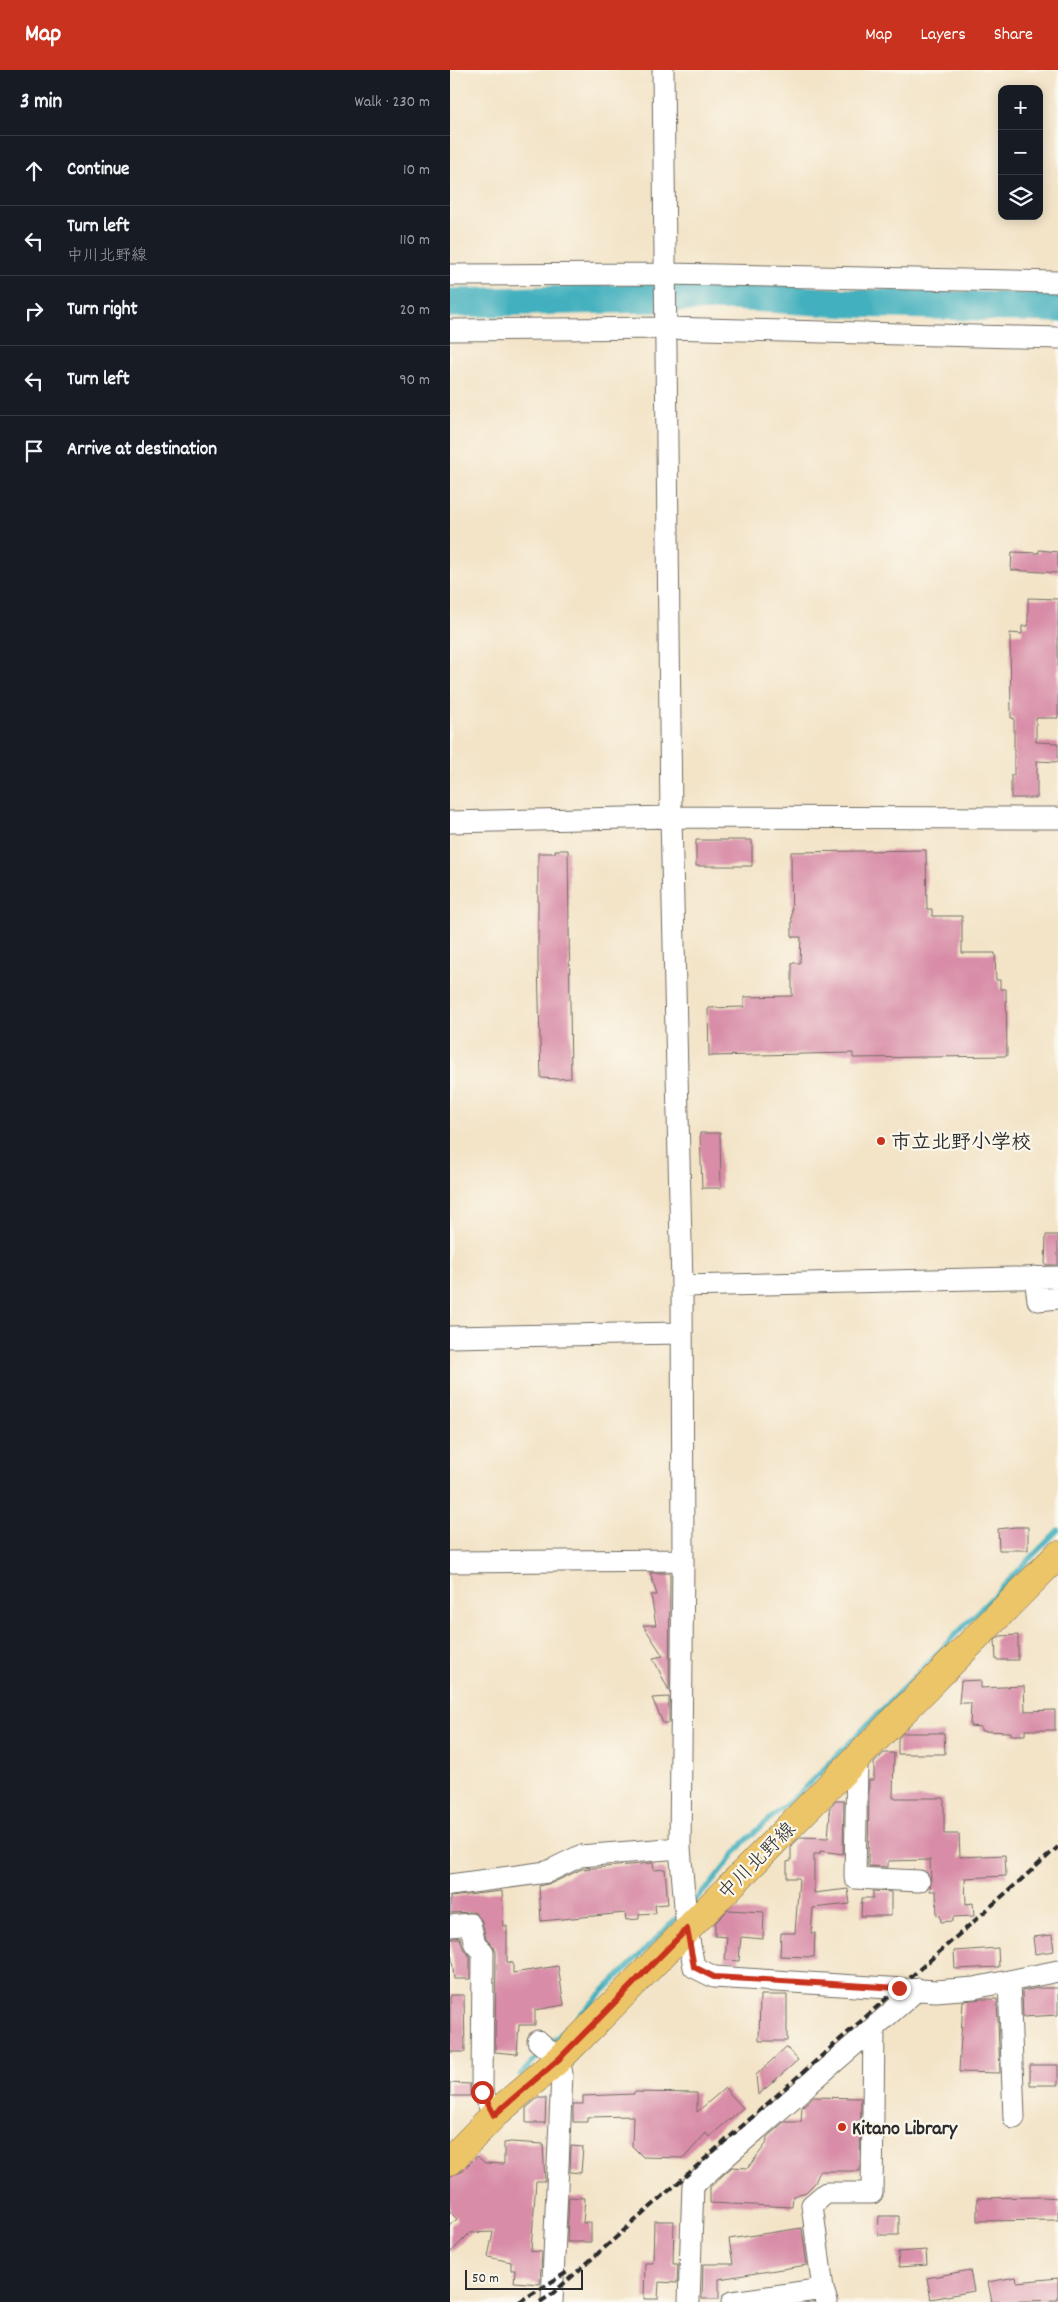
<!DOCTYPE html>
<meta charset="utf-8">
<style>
body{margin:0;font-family:Dekko,"Klee One",sans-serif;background:#242831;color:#f1f3f6}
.controls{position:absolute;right:15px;top:15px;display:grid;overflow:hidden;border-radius:10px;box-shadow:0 2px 12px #0003}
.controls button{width:45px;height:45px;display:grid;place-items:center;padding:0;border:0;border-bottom:1px solid #363941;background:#171b24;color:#f1f3f6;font:25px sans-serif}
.scale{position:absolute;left:15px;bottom:12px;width:118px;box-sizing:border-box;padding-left:5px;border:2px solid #2b2b2b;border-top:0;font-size:14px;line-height:18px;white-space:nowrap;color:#2b2b2b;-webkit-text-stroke:4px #fbf7ec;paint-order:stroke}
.stop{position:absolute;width:15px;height:15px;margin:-11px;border:4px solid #c8321e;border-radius:50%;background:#fff}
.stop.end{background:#c8321e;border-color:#fff;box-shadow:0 1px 5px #0008}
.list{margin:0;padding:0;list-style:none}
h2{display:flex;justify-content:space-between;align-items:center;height:65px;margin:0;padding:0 20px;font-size:21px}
h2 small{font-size:16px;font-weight:400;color:#9ea1a6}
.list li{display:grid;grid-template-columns:32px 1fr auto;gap:15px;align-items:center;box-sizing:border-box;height:70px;padding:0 20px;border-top:1px solid #363941}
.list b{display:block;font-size:19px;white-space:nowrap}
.list p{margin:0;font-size:16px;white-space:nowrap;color:#9ea1a6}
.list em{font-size:16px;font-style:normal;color:#9ea1a6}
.icon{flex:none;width:28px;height:28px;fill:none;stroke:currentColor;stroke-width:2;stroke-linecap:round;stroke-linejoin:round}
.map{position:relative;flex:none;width:608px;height:2232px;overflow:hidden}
header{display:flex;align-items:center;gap:30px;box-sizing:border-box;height:70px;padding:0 25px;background:#c8321e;color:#fff}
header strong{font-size:24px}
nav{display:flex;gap:28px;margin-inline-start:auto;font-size:18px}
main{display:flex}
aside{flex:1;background:#171b24}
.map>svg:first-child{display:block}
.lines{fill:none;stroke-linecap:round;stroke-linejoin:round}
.stream{stroke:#42b0be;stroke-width:5}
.river{stroke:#42b0be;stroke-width:29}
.building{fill:#d88ca7}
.minor-casing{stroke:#716c62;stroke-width:23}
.major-casing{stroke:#716c62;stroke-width:29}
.minor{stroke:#fff;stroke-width:21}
.major{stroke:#edc569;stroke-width:28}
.rail{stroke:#2b2b2b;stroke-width:4;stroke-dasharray:8 4;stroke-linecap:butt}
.route{stroke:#c8321e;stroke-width:6}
.poi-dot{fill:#c8321e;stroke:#fbf7ec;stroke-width:2}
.labels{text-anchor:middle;stroke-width:4.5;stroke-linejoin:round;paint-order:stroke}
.poi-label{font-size:20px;font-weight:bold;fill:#2b2b2b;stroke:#fbf7ec;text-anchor:start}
.street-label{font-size:20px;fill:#2b2b2b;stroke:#fbf7ec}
</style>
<header>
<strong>Map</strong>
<nav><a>Map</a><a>Layers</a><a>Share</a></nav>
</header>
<main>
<aside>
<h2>3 min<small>Walk · 230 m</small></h2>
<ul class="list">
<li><svg class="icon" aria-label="ahead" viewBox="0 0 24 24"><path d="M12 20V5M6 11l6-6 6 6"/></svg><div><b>Continue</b></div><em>10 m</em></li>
<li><svg class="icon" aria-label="left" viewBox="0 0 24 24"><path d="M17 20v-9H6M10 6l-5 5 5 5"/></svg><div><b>Turn left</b><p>中川北野線</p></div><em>110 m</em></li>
<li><svg class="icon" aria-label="right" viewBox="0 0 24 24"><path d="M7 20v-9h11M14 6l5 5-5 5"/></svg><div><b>Turn right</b></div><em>20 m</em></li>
<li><svg class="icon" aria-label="left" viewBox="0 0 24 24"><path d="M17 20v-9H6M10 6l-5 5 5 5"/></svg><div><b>Turn left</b></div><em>90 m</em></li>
<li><svg class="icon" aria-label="arrive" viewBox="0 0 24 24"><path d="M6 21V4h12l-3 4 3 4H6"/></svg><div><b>Arrive at destination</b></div></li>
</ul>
</aside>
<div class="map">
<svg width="608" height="2232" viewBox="0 0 608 2232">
<rect width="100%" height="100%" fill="#fbf7ec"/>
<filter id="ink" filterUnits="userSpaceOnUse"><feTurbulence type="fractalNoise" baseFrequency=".02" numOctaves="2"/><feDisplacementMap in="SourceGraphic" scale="10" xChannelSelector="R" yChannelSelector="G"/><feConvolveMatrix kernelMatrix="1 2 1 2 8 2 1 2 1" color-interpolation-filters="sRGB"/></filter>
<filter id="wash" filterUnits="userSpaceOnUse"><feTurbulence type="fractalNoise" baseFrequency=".0096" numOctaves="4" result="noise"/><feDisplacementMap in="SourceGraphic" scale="20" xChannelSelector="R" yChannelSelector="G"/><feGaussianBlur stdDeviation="1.12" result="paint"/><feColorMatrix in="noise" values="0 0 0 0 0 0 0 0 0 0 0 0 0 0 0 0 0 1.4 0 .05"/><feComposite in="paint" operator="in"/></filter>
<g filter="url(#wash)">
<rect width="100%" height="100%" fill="#f3e4c8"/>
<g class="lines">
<path class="stream" d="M241,1834l19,-19 34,-43 64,-57 250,-255
M99,1975l131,-130
M70,2005l23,-24"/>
<path class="river" d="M0,233l281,-7 118,7 209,5"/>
</g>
<g id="blocks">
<path class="building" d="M589,480l19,2v21l-47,-3 1,-18 27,1z
M578,528l30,1v119h-22v24l22,1v19l-21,-1v37h-26v-23h3v-57h-3l-1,-85 12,1v-8h6z
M246,770h56v26h-56z
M105,780h13l3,228 -13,1 -17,-1 -3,-116v-109h17z
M476,780l1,59h5v7h30v37h33l1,27h4v9h6l1,67 -154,2v-5l-144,3 -1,-48 36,-1v-10l48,-1v-33h8l1,-26h-9l-1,-85z
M250,1063h20l1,55h-19z
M596,1165h12v30h-13z
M565,1457h13v23h-29l-1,-21z
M200,1503h20l-1,118 -16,-33 10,-2 -20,-31h13l-5,-30h6z
M568,1565v25h-22l-1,-20 5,-4z
M531,1610v8l43,-2 1,25 30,-1v20h-30v5h-14v-3l-30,-1v-4l-11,-1 1,-23h-12l2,-22z
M219,1627v26h-6l-11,-25z
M453,1663h41l1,21h-47v-15z
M434,1683h10l-1,45h51v36h15l1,23 45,-2 1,21 -41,2 1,26 7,-1 1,13 -21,1v4l-12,1 -1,-7 -3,1 -1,-25h-6l1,-10 -1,-21 -42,1v6l-20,-1 1,-86h5v-17z
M386,1731h8l-1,53 -23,-3v3h-6v39l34,-4 2,15 -37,4 -2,25h4l-1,24 -34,-1 1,-23h14l4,-55h-12v-16l4,-1v-15l10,-9 27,1 2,-24 -1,-5z
M203,1793l1,7 11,-1 3,35 -13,1 1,8 -17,1v5l-13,1 -1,-7 -84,8 -2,-35 13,-3 30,-14z
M52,1821l2,35h3v36l6,1v10l45,-7 6,39 -29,5v15h-16l-2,29 -22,-2 1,-100 -2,-5 -8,-9 -4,-17 -8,-9 -24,1v-16z
M423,1821l18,1v24h-30l1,-18h11z
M278,1840l36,2 -1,27 -22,-2 -2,24 -14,-1 2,-23 -12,-1v-13z
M602,1865l2,16 -19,3 -2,-17z
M0,1868h10l3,10 7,9v22h-16z
M548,1878l1,19 -44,2 -1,-18z
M588,1918h20v27l-35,2 -1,-26z
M0,1925h14l1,57h-15z
M310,1925h27v46h-28z
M532,1929h15l3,74 -41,-1 4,-71z
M336,1977l12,13 -40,35 -2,-20z
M580,1995h28v20h-28z
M0,2013l20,1v12h-20z
M275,2018l18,20 -34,29 -3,-4 -22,25 -41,-1 -11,-11 1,-30 -46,1v5h-14v-18h10v-8l51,-2v-2l63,1v19z
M363,2027l48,1 -1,73h-40l-5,12 -9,9 -13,4 -1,11 -82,-4v-16l22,-20 16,1 18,-24 1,-7 17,-15h17l1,-15z
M88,2028h8l-1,25h-19v-15z
M61,2072l32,2 2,37h-9l-5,70 11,1 -2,32 -26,-2 1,-12h-4v-8l-23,-5 5,-25 -23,1 -20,20v-28l7,-6 -7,-7v-36l11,-4 16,-16 8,7 19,1v-21z
M121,2076l12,1 -2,26 -11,-1z
M119,2127l16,1 -2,25h8v19h-24z
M594,2127l14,1v22l-81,1v-23z
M429,2146h20v19h-21z
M204,2151h20l-1,43h5l-1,19 -18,-1 -1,17h-14l1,-36h8z
M352,2158l5,37 -88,14v20h-17l1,-35h30l-4,-25z
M476,2180l1,15 -28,2 -1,-15z
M520,2200l4,21 -43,8 -4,-21z
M566,2207l1,5 41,-4v22l-66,2 -4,-20z"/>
</g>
</g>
<g filter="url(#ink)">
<use href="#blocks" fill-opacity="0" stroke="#716c62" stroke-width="1"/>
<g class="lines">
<g class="minor-casing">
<path id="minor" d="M213,0l8,747 11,469 1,274 -3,288 7,81 7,38 20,10 222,14 38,-3 84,-17
M0,205l216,-1 392,8
M0,260l217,-2 391,10
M0,752l221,-5 387,1
M585,1207l3,23 20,-2
M232,1216l376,-9
M0,1267l232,-4
M0,1492l233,-2
M407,1688l-2,120 64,3
M0,1815l97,-13 33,-16 100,-8
M0,1856l20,-2 5,20 8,8 -1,140 12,23
M559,1911l5,137
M88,1971l21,18 3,15 -10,228
M373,2219l-11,-84 14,-12h46l2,-164
M239,2232l4,-117 225,-196
M282,2232l91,-13 4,13"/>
</g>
<g class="major-casing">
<path id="major" d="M0,2091l44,-46 65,-56 499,-504"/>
</g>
<use href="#minor" class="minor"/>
<use href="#major" class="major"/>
<path class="rail" d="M69,2232l50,-31
M90,2232l12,-8 506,-447"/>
</g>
</g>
<g class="lines" filter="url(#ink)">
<path class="route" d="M32,2022l12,23 65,-56 128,-130 7,38 20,10 185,11"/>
</g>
<g class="poi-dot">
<circle cx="431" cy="1071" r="5"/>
<circle cx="392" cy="2057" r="5"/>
</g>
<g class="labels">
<g class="poi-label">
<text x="441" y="1078">市立北野小学校</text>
<text x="402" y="2064">Kitano Library</text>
</g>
<g class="street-label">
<text transform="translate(306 1790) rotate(-45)" y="7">中川北野線</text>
</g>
</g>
</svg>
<div class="controls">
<button>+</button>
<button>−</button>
<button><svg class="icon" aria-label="layers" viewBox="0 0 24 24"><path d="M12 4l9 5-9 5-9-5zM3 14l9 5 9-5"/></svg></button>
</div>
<div class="scale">50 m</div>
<div class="stop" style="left:32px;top:2022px"></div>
<div class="stop end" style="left:449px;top:1918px"></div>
</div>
</main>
